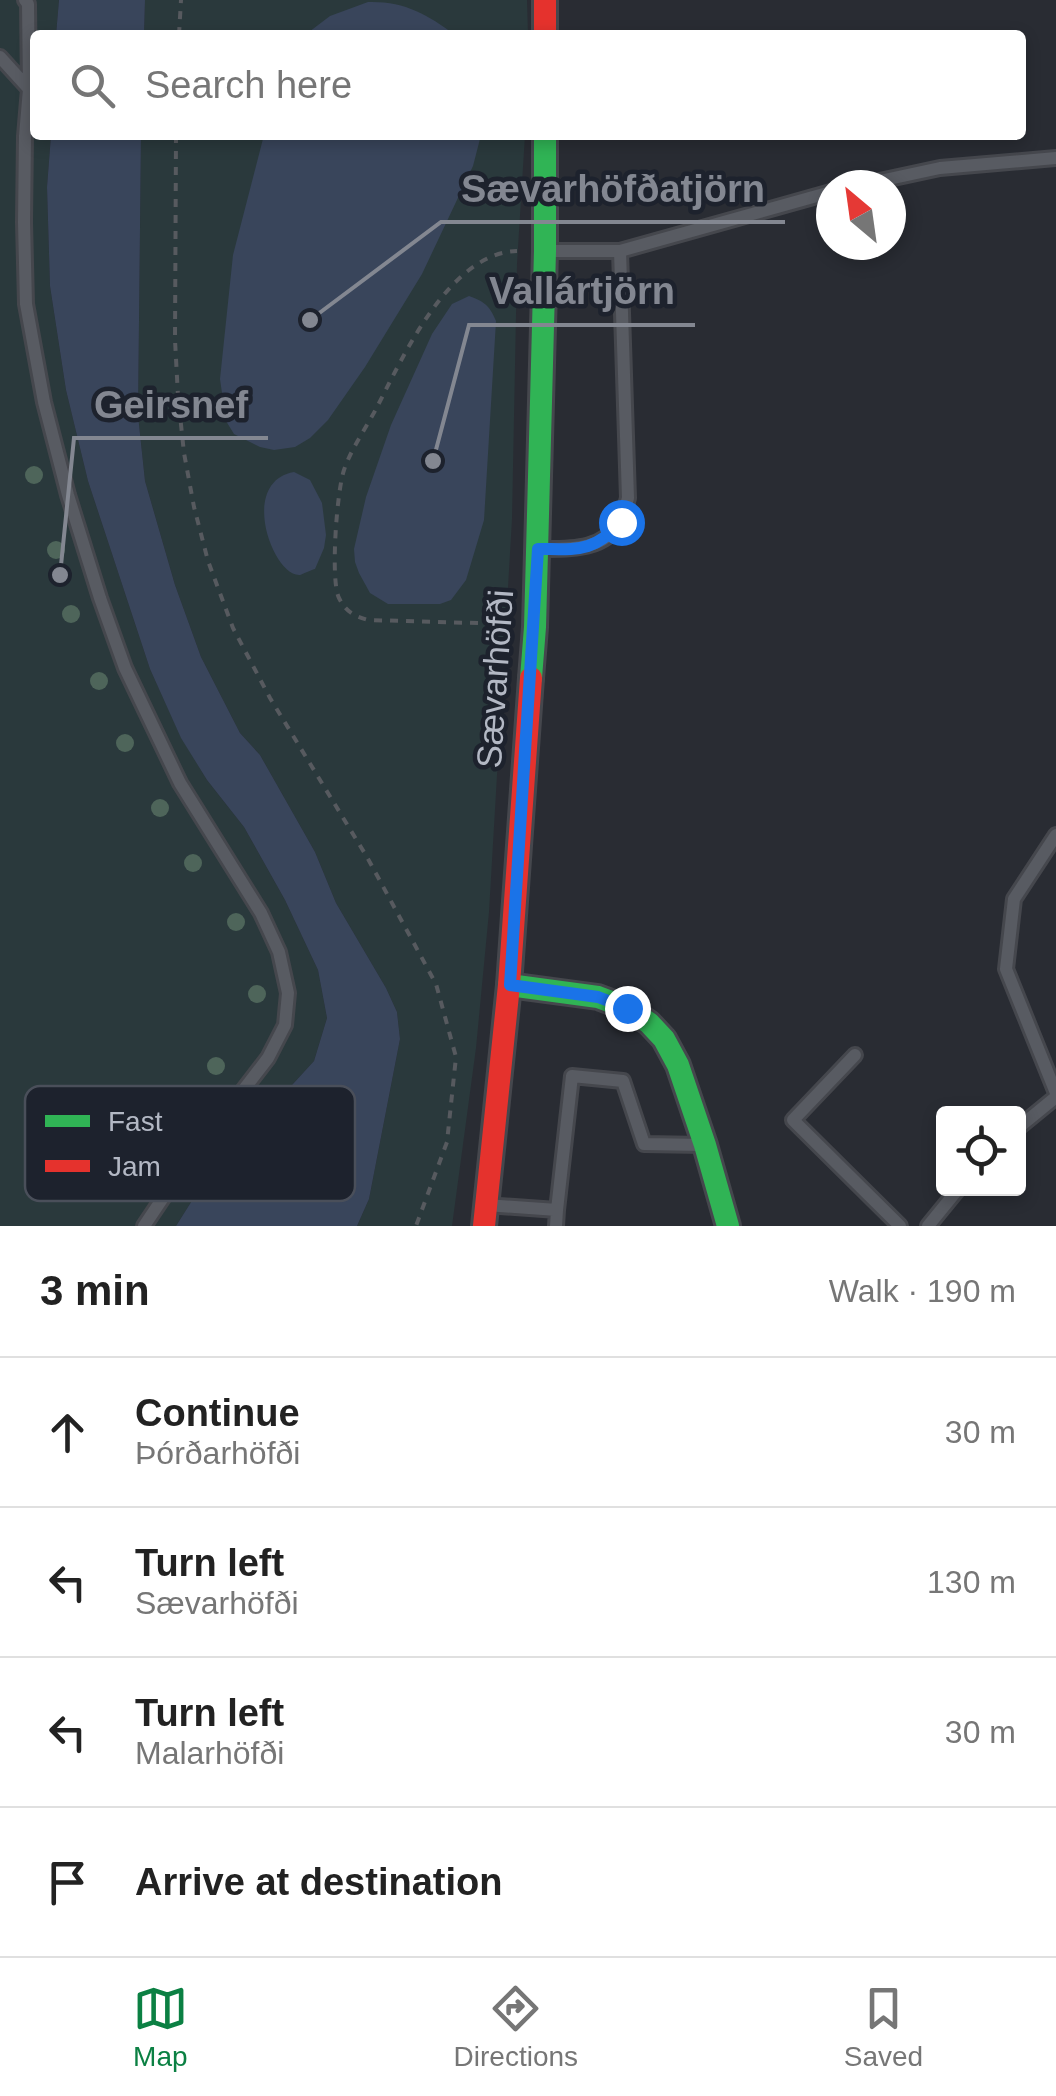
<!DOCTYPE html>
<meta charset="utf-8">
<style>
body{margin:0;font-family:Arial,sans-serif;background:#f6f6f6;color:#222}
.controls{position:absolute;right:30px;bottom:30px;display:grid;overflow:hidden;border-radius:10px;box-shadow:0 5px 15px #0003}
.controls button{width:90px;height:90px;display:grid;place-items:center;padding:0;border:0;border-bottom:2px solid #e0e0e0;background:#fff;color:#222;font:50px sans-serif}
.compass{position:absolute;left:816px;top:170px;width:90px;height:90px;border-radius:50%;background:#fff;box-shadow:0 5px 15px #0003;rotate:331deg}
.stop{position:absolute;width:30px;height:30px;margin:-22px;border:8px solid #1a73e8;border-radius:50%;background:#fff}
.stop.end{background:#1a73e8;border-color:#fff;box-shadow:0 2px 10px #0008}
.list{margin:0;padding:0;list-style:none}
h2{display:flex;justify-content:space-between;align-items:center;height:130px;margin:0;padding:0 40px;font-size:42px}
h2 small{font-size:32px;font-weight:400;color:#767676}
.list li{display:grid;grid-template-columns:65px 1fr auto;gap:30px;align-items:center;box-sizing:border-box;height:150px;padding:0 40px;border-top:2px solid #e0e0e0}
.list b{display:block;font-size:38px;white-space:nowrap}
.list p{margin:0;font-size:32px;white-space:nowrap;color:#767676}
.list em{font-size:32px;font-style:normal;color:#767676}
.icon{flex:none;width:55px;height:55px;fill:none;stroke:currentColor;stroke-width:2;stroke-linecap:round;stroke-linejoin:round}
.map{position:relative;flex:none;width:1056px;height:1226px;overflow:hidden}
.search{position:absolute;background:#fff;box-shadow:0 5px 15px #0003;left:30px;right:30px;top:30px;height:110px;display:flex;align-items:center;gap:25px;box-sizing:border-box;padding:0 35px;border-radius:10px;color:#767676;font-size:38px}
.sheet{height:730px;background:#fff}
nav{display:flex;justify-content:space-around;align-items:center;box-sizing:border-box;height:140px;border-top:2px solid #e0e0e0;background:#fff;font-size:28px;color:#767676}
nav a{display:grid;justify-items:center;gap:5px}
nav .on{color:#0b8043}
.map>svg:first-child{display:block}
.green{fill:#2a393c}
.water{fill:#39455b}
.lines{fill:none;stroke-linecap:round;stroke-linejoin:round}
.lane-casing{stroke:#45474d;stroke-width:18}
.fast-casing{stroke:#45474d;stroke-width:28}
.jam-casing{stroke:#45474d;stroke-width:28}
.path{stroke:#575a5f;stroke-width:4;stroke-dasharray:8 8;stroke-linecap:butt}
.lane{stroke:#585b62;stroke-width:12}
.fast{stroke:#30b455;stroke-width:22}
.jam{stroke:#e5322d;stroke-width:22}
.tree{fill:#4e655a}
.route{stroke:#1a73e8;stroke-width:12}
.labels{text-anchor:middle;stroke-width:9;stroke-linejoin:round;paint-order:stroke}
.street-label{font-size:35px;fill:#b3b8c4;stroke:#1d222d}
.key{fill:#1d222d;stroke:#4a4f5a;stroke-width:2.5}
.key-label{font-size:28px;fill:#b3b8c4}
.leader{fill:none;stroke:#838791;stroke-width:4}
.callout-dot{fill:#838791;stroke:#1d222d;stroke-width:4}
.callout-label{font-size:38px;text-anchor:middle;font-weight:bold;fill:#838791;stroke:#1d222d;stroke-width:9;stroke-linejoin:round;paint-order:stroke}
</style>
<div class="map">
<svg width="1056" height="1226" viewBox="0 0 1056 1226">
<rect width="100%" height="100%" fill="#292c33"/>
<path class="green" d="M0,0h59l-3,35h-21v100h16l-4,52 3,99 16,104 22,91 62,188 31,68 26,43 37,47 41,73 33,70 9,48 -13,43 -109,119 -29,46h-176z
M145,0h382l1,35h-384z
M141,135h384l-8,129 -5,255 -23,393 -13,136 -24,178h-95l12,-27 31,-160 -3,-27 -11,-24 -50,-85 -21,-51 -55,-97 -20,-22 -39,-76 -26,-72 -30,-104 -7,-66z"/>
<path class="water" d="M59,0h86l-1,35h-88z
M368,2c36,-1 59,12 87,33h-150l25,-19z
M51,135h90l-3,280 7,66 30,104 26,72 39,76 20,22 55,97 21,51 50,85 11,24 3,27 -31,160 -12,27h-181l29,-46 109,-119 13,-43 -9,-48 -33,-70 -41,-73 -37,-47 -26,-42 -31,-69 -62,-188 -22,-91 -16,-104 -3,-99z
M264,135h217l-8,31 -51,108 -57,93 -37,53 -18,18 -15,9 -21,3 -14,-3 -26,-13 -8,-13 -6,-42 13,-124z
M469,296c15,5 21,10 27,25l-12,199 -18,60 -15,20 -11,4h-52l-18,-11 -11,-20 -4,-11 -1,-13 12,-52 25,-72 41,-91 20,-30z
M294,472l16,8 12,23 4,32 -2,13 -9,21c-2,0 -14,6 -15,6 -27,2 -62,-93 -6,-103z"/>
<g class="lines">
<g class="lane-casing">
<path id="lane" d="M25,0l3,4 1,85 -4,47 -1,86 2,82 18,98 24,93 32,103 25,70 55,115 81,130 18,39 9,41 -3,32 -17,33 -89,116 -35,52
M0,57l29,32
M861,185l79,-17 116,-10
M547,251h73l211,-59
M540,549c29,0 64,2 81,-28 3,-6 5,-16 7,-23l-8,-247
M1056,835l-42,64 -8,70 50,124
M855,1055l-62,65 107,106
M1018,1128l38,-31
M486,1205l71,5 -1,16
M557,1210l15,-134 51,5 21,63 60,1
M928,1226l31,-38"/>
</g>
<g class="fast-casing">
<path id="fast" d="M531,678l4,-51 10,-376v-116
M509,985l89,12 29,11 22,15 15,16 14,26 27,80 23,81"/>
</g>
<g class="jam-casing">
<path id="jam" d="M545,0v35
M484,1226l25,-241 22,-307"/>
</g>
<path class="path" d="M179,35l2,-35
M176,135l-1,205 3,56 6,57 10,54 14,54 25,67 37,70 97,159 69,127 20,73 -9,85 -31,84
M510,624l-142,-4c-14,-4 -22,-8 -29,-22 -9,-18 -2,-108 5,-128 7,-21 22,-42 32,-61 27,-52 73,-156 141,-158"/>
<use href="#lane" class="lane"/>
<use href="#fast" class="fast"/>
<use href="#jam" class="jam"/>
</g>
<g class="tree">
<circle cx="34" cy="475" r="9"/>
<circle cx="56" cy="550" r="9"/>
<circle cx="71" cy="614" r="9"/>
<circle cx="99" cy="681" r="9"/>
<circle cx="125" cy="743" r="9"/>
<circle cx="160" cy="808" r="9"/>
<circle cx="193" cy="863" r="9"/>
<circle cx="236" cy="922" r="9"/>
<circle cx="257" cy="994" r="9"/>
<circle cx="216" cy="1066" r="9"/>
</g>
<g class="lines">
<path class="route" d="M621,522c-28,31 -43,27 -83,27l-28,436 88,12 29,11"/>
</g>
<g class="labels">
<g class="street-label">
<text transform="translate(495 679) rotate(-86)" y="12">Sævarhöfði</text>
</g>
</g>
<rect x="25" y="1086" width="330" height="115" rx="15" class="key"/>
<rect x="45" y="1115" width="45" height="12" fill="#30b455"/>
<rect x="45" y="1160" width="45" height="12" fill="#e5322d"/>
<g class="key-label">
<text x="108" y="1131">Fast</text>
<text x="108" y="1176">Jam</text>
</g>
<path class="leader" d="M310 320L441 222H785M433 461L469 325H695M60 575L74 438H268"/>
<g class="callout-dot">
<circle cx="310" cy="320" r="10"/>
<circle cx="433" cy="461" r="10"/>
<circle cx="60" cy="575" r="10"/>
</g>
<g class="callout-label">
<text x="613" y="202">Sævarhöfðatjörn</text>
<text x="582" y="304">Vallártjörn</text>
<text x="171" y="418">Geirsnef</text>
</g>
</svg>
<div class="controls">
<button><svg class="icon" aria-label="locate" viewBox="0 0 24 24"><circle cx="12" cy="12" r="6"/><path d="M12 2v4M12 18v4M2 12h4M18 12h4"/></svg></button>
</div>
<svg class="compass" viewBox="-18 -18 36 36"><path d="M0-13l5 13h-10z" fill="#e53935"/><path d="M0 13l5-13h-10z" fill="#767676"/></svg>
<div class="stop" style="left:621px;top:522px"></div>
<div class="stop end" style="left:627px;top:1008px"></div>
<div class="search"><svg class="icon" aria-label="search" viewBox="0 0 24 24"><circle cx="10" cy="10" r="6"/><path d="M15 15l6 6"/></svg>Search here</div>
</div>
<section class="sheet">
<h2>3 min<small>Walk · 190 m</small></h2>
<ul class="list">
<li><svg class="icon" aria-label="ahead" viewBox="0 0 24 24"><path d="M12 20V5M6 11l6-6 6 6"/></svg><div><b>Continue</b><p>Þórðarhöfði</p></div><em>30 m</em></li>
<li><svg class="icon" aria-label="left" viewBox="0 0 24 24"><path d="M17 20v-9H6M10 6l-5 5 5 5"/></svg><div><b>Turn left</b><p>Sævarhöfði</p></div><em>130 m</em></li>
<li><svg class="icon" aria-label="left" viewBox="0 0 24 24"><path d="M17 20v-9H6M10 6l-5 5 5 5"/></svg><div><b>Turn left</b><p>Malarhöfði</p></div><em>30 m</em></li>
<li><svg class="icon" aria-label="arrive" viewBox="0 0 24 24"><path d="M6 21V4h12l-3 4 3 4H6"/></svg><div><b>Arrive at destination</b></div></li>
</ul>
</section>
<nav>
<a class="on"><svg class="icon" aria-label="map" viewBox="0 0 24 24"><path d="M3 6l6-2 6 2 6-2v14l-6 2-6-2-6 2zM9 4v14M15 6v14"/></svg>Map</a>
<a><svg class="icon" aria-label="directions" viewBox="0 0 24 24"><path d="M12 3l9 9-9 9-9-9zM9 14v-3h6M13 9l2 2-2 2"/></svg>Directions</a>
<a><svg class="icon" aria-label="saved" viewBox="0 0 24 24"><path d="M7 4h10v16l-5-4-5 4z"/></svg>Saved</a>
</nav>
